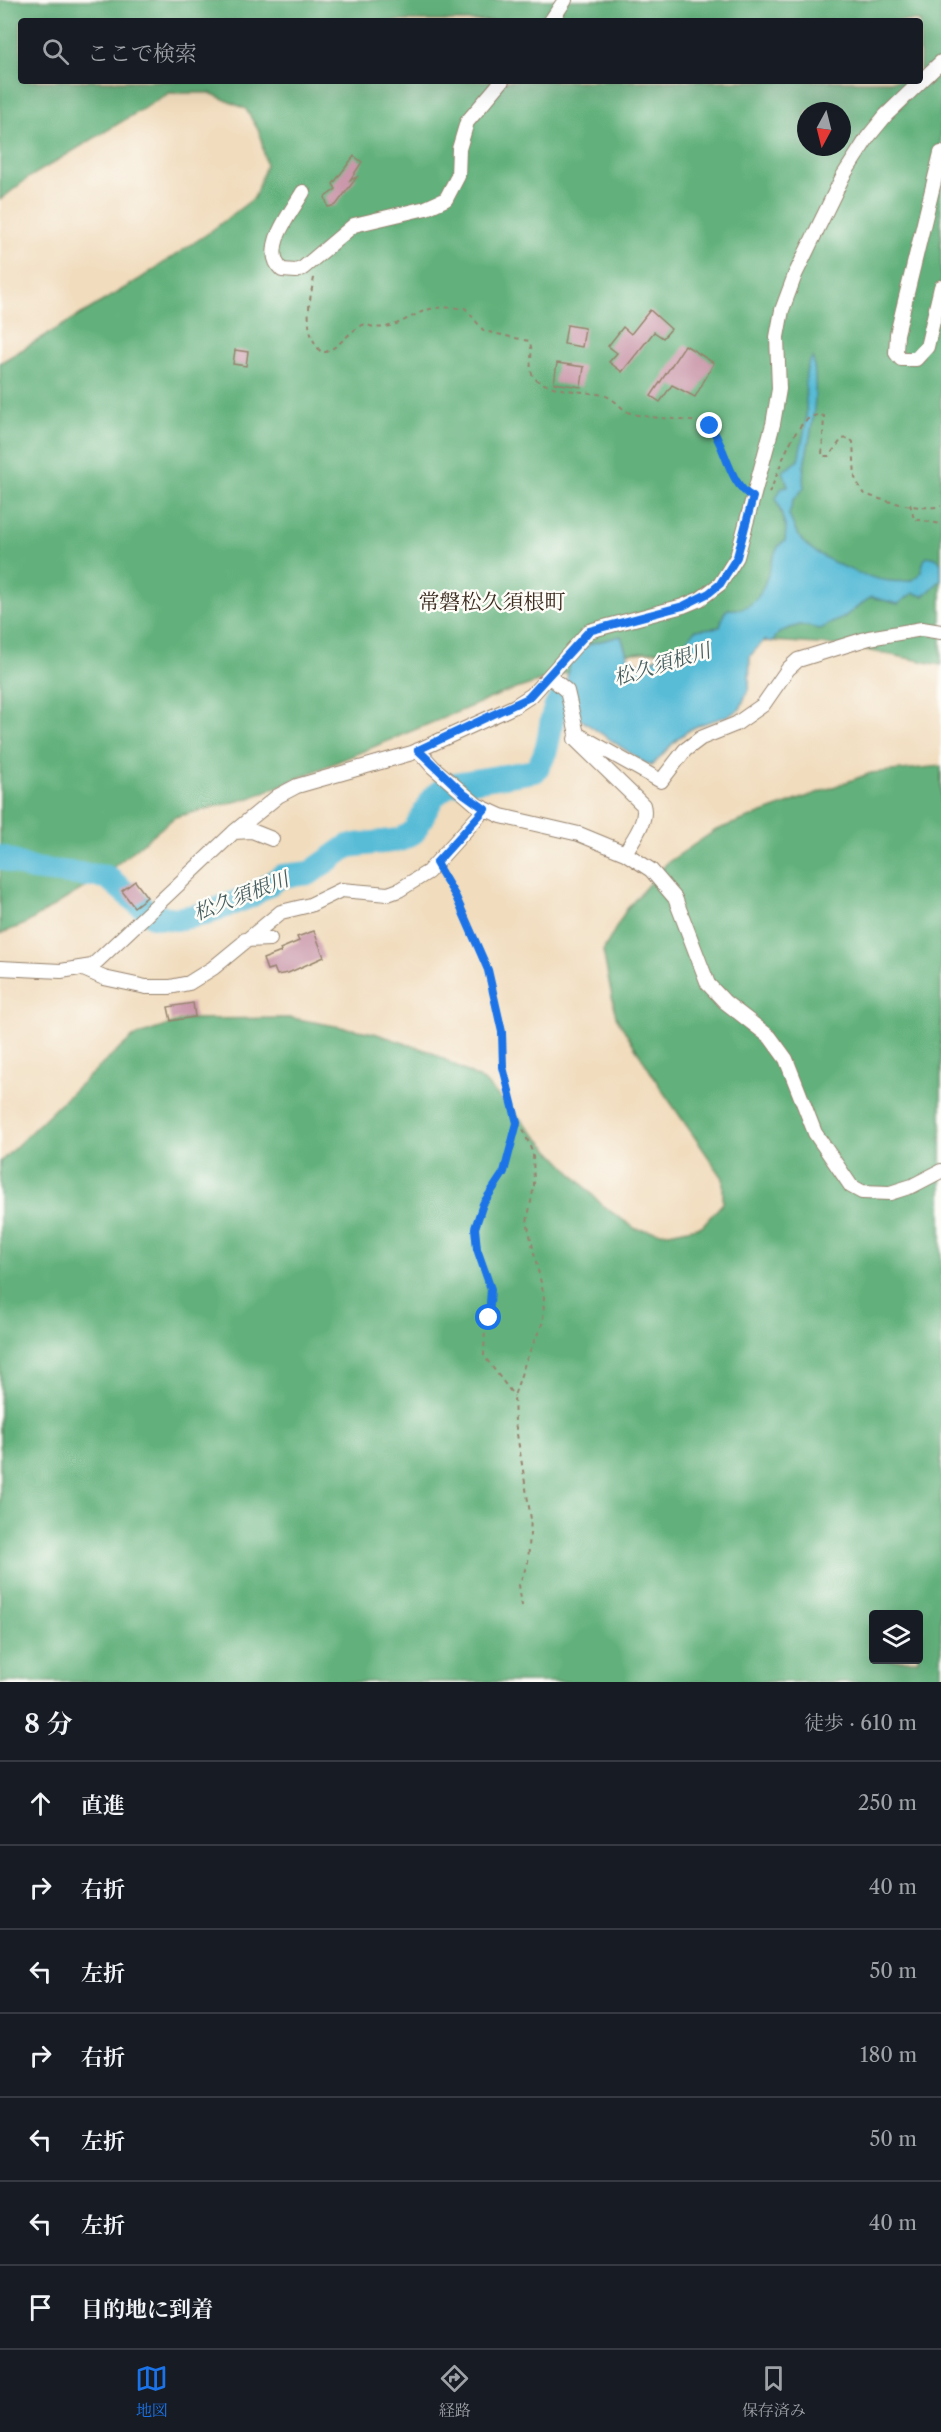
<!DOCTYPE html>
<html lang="ja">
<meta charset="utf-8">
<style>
body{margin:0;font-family:"Libre Caslon Text","Noto Serif JP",serif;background:#242831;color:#f1f3f6}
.controls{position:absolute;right:18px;bottom:18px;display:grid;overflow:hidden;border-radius:6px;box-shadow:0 6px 24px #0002}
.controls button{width:54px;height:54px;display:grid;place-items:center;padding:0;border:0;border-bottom:2px solid #363941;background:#171b24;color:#f1f3f6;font:30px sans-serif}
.compass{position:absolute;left:797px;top:102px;width:54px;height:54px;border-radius:50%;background:#171b24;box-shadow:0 6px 24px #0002;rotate:187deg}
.stop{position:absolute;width:18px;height:18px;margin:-14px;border:4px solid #1a73e8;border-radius:50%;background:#fff}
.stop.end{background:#1a73e8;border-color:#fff;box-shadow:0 2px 6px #0008}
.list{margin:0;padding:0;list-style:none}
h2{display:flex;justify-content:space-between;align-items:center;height:78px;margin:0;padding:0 24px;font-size:26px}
h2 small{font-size:20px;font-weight:400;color:#9ea1a6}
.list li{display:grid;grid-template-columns:39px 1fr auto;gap:18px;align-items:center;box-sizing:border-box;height:84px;padding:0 24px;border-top:2px solid #363941}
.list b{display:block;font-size:22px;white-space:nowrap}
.list em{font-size:20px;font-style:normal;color:#9ea1a6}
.icon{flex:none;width:33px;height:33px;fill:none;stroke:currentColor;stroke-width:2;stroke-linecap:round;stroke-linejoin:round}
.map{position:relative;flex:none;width:941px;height:1682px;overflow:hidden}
.search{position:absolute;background:#171b24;box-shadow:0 6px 24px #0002;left:18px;right:18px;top:18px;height:66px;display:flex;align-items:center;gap:15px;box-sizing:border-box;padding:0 21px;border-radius:6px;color:#9ea1a6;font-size:22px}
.sheet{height:666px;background:#171b24}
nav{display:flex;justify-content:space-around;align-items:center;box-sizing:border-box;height:84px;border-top:2px solid #363941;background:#171b24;font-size:16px;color:#9ea1a6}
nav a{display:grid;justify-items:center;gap:3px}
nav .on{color:#1a73e8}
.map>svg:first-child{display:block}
.forest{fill:#62b17c;stroke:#4e6e4d;stroke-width:1.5;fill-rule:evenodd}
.water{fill:#58bcd7;stroke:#4a737a;stroke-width:1.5}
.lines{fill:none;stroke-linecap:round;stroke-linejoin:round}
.river{stroke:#58bcd7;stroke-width:24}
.building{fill:#ca98aa}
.street-casing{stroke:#96836e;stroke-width:16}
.path{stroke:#96836e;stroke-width:2;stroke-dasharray:4.5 4.5;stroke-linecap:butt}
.street{stroke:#fff;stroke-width:14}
.route{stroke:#1a73e8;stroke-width:8}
.labels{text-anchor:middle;stroke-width:5;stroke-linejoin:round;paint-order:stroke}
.water-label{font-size:20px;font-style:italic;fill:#455d5f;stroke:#fdfcf7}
.quarter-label{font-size:21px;fill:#3b2a1e;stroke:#fdfcf7}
</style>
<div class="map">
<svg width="941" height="1682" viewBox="0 0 941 1682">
<rect width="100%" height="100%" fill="#fdfcf7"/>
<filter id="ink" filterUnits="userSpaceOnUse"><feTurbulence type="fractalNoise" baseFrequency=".0167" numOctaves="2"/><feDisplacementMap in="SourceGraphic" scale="12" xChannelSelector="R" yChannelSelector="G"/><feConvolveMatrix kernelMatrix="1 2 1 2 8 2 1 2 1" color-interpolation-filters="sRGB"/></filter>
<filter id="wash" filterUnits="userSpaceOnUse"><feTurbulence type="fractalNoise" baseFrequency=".008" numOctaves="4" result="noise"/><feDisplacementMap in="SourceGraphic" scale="24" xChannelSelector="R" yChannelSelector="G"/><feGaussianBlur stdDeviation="1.35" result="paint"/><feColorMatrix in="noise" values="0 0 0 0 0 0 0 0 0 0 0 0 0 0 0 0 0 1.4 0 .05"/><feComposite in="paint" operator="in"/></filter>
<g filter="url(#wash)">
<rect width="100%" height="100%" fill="#f1dcbd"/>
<path class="forest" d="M0,0h941v665l-94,-19 -75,-5 -149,13 -122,40 -251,104 -75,19 -75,61 -75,46 -25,10v-571l138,-83 69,-46 47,-36 12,-33 -6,-32 -14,-24 -36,-16h-41l-141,85 -28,22zM21,21h899v60h-899zM806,111h36v36h-36z
M941,766v916h-941v-520l77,-75 56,-50 54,-18 105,-1 82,15 57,19 53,29 119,125 33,23 33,4 33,-7 21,-23v-25l-59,-85 -48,-76 -13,-66 23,-41 41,-47 49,-33 155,-57zM874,1614h44v46h-44z"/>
<path class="water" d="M813,357c4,25 2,55 -3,80 -3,17 -9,34 -6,51l-11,12 -4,15c4,9 8,22 16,29 21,18 81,46 109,35 10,-4 6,-16 13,-23l9,2 5,5v17l-17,16 -11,-3 -15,11 -27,-7 -27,20 -24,12 -20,-4 -13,4 -8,4 -7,9 -8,-2 -14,16 -1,31 -9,22c-14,10 -30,11 -45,18 -17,8 -29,25 -43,38l-7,-2 -71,-48 -7,-38 5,-24 21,-10 28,-7 8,24 16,4 12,-7 20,-4 18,-23 25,-3 4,-14 4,-4c46,6 37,-62 57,-68l1,-13 -10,-30 6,-11 6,-1 -5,-15 15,-10c2,-14 7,-28 8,-42 2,-17 -6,-49 7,-62z"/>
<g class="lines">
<path class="river" d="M0,857l32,12 75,8 46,39 23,3 29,-5 46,-18 31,-20 28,-3 38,-27 52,-6 14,-8 19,-35 15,-12 87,-14c20,-26 11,-53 25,-71 7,-9 19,-13 29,-17"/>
</g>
<g id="blocks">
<path class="building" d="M354,156l8,6 -12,18 7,-3 -21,28 -8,2 -3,-10 11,-8 -3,-5z
M650,310l21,19 -8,9 -9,-6 -32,40 -13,-10 8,-9 -9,-7 15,-19 8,7z
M567,325l18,3 -3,19 -18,-3z
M685,345l29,18 -19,34 -23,-12 -12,17 -9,-6z
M235,350l13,2 -2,14 -13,-2z
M557,363l27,4 -3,20 -27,-4z
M135,881l12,16 -13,10 -12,-16z
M314,931l10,26 -36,16 -11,2 -3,-7 -7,2 -4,-11 18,-7 -1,-3 19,-8 -2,-4z
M193,1003l2,14 -24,4 -3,-14z"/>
</g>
</g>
<g filter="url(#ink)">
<use href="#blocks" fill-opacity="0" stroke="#96836e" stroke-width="1.5"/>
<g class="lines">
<g class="street-casing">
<path id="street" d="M551,21l14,-21
M941,153l-44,181 -1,19 5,6h15l11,-12 14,-60
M303,192c-12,21 -43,57 -21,78l14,1 7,-3 51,-43 72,-17 20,-9 12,-23 1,-27 8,-27 35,-41
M549,676l18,15 10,43 84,47 24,-31 16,-12 35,-14 27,-19 25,-36 10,-9 71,-22 53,-9 19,3
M575,739l68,66c5,16 -10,34 -18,48
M418,750l15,17 44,38 24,11 78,18 46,19 26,17 24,28 33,86 17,18 45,35 16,22 29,74 36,53 11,6 28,1 22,-7 29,-15
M234,832l18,-1 20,8
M245,940l25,-1
M0,968l61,3 31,-5 142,-134 44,-36 19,-10 115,-33 103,-47 17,-11 57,-64 94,-25 17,-7 20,-15 17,-27 36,-133 6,-35 -2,-52 5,-27 13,-35 48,-99 25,-39 18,-22 55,-53
M81,968l23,10 42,9h24l19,-4 24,-15 68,-56 29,-7 31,-15 47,4 11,-4 29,-18 57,-63"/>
</g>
<path class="path" d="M314,278c-5,26 -12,54 8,75 17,-4 27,-23 43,-29 23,11 41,-7 62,-14 10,-4 27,-2 38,-2l19,23 45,10c6,11 -2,25 4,35 10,15 53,15 70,19 14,4 18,16 30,19 25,6 52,3 77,12l7,9 25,54
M769,493c10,-18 26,-86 55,-77l-2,40h7l13,-17 7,-1 4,4 2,36 8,15c18,8 60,18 78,13
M910,504l4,15 27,5
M442,874l14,23 32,73 14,62 1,35 14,56 -13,49 -21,32 -8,24 2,21 15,46 -7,31 -1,30 30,40
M517,1123l6,6 10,25 1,32 -7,36 17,74 -1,26 -17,38 -12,36 1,26 16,97 -3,43 -9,23 3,21"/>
<use href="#street" class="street"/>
</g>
</g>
<g class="lines" filter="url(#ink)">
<path class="route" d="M489,1318l2,-29 -14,-40 -2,-21 8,-24 21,-32 13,-49 -14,-56 -1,-35 -14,-62 -32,-73 -20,-34 49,-54 -21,-15 -46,-44 110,-52 61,-67 94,-25 26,-13 11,-9 17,-27 16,-60c-24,-11 -27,-51 -43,-71"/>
</g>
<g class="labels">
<g class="water-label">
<text transform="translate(662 664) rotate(-17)" y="7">松久須根川</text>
<text transform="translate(241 896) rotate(-21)" y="7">松久須根川</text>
</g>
<g class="quarter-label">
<text x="492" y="609">常磐松久須根町</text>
</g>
</g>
</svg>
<div class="controls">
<button><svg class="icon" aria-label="layers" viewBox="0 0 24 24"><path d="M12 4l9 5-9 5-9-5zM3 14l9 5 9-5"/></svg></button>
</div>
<svg class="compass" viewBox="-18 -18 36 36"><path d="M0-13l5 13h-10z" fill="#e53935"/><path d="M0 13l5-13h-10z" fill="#9ea1a6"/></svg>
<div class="stop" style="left:489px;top:1318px"></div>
<div class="stop end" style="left:710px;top:426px"></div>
<div class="search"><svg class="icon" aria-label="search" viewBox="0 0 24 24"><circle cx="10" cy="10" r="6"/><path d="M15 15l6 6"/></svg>ここで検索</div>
</div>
<section class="sheet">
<h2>8 分<small>徒歩 · 610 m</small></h2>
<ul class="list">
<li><svg class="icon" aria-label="ahead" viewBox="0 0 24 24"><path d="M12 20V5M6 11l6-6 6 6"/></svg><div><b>直進</b></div><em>250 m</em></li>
<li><svg class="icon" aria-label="right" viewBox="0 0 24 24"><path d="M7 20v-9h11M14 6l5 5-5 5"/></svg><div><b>右折</b></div><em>40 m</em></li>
<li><svg class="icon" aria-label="left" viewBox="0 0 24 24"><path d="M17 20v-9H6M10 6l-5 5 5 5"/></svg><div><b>左折</b></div><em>50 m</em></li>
<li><svg class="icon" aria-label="right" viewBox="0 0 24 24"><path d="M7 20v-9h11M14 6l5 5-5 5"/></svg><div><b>右折</b></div><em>180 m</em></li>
<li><svg class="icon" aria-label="left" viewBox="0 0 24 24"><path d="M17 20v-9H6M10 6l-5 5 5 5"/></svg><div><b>左折</b></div><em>50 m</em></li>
<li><svg class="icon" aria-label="left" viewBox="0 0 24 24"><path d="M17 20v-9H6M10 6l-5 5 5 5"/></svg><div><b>左折</b></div><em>40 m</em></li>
<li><svg class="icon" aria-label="arrive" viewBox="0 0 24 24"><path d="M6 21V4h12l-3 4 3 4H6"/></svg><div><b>目的地に到着</b></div></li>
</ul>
</section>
<nav>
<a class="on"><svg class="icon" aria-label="map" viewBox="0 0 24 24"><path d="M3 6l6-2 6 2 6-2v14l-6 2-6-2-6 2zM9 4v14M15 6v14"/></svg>地図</a>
<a><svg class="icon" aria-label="directions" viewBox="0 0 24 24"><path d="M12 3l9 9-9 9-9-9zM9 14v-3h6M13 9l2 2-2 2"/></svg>経路</a>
<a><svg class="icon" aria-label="saved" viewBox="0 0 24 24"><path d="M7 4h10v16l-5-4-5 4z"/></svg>保存済み</a>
</nav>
